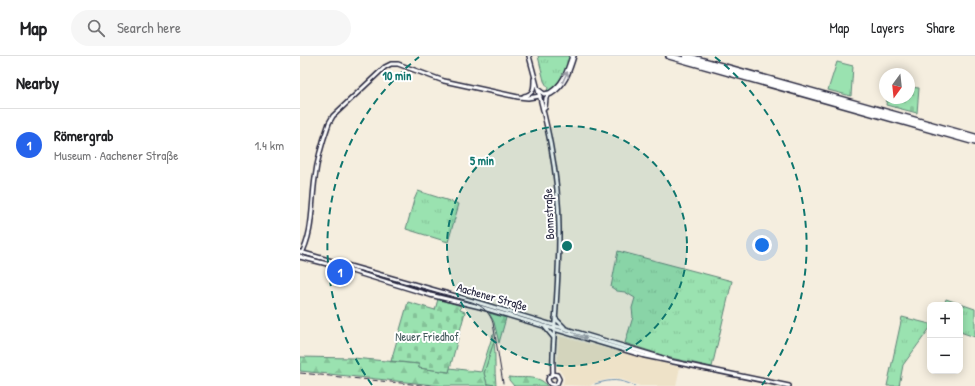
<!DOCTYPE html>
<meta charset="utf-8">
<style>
body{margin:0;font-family:"Patrick Hand",sans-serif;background:#f6f6f6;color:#202124}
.controls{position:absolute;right:12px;bottom:12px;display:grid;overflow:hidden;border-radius:8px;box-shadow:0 2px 10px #0003}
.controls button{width:36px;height:36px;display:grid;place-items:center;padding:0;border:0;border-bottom:1px solid #e0e0e0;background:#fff;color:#202124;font:20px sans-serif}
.compass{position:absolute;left:579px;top:12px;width:36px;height:36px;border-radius:50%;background:#fff;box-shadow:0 2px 10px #0003;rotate:195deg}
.you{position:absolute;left:462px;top:189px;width:14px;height:14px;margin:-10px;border:3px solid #fff;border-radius:50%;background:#1a73e8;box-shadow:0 0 0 6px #1a73e833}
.badge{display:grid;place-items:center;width:26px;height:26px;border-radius:50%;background:#2563eb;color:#fff;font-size:13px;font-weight:700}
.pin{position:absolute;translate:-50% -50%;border:2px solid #fff;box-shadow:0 1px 4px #0006}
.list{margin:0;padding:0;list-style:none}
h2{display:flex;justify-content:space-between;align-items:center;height:52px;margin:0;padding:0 16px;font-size:17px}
h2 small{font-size:13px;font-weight:400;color:#757577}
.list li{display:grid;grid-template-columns:26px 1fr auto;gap:12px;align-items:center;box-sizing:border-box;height:72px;padding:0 16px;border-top:1px solid #e0e0e0}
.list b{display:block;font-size:15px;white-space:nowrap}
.list p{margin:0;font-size:13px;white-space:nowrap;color:#757577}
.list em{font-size:13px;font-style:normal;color:#757577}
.icon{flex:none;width:22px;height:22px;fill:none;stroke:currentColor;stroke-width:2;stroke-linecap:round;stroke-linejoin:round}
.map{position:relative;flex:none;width:675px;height:330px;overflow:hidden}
header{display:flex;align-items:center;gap:24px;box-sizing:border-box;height:56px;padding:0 20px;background:#fff;border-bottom:1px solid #e0e0e0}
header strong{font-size:19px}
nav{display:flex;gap:22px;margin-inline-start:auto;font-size:14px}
.search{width:280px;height:36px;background:#f6f6f6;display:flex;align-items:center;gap:10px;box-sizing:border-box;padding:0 14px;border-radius:22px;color:#757577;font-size:15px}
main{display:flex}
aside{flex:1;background:#fff}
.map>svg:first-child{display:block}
.built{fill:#eee2c8}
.grass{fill:url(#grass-tufts);stroke:#5e8276}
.forest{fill:url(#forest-firs);stroke:#5e8276}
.cemetery{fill:url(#cemetery-stones);stroke:#5e8276}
.green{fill:#9ae2b0;stroke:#5e8276}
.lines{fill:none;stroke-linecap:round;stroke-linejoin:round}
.stream{stroke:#6a8fae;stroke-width:1}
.tertiary-casing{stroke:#22223b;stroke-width:6}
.secondary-casing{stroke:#22223b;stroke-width:6}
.motorway-casing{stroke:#22223b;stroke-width:8}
.tertiary{stroke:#fff;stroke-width:3}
.secondary{stroke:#fff;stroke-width:3}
.motorway{stroke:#fff;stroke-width:5}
.tram{stroke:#22223b;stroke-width:1}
.rail{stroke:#22223b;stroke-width:1;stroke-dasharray:6 3;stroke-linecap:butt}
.oneway{stroke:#9c9ca7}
.ring{fill:none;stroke:#0f766e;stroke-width:2;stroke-dasharray:7 5}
.labels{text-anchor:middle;stroke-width:4;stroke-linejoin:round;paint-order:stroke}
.street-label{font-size:12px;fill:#22223b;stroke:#fff}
.park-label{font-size:12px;fill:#465c5e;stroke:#fff}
.centre{fill:#0f766e;stroke:#fff;stroke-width:2}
.ring-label{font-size:12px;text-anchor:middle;font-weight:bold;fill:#0f766e;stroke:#fff;stroke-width:4;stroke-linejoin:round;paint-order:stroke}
</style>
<header>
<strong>Map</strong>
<div class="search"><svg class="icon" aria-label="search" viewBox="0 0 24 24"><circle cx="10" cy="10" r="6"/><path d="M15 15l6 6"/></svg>Search here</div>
<nav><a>Map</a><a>Layers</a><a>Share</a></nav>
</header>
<main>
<aside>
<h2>Nearby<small></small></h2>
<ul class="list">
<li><span class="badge">1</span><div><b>Römergrab</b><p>Museum · Aachener Straße</p></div><em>1.4 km</em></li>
</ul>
</aside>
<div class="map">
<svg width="675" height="330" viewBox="0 0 675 330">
<defs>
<pattern id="grass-tufts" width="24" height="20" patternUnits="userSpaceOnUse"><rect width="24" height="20" fill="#9ae2b0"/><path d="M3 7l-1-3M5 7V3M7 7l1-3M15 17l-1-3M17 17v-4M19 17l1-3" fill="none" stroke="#84c298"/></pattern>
<pattern id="forest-firs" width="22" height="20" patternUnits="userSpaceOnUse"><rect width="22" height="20" fill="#9ae2b0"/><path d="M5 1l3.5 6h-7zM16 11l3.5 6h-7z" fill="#84c298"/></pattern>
<pattern id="cemetery-stones" width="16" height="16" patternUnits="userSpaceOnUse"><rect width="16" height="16" fill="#9ae2b0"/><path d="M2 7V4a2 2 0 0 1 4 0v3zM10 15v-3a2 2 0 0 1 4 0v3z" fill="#84c298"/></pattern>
</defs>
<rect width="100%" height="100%" fill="#f5eedf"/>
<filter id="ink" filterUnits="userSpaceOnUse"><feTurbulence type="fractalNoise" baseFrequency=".025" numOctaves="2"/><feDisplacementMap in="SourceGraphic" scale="8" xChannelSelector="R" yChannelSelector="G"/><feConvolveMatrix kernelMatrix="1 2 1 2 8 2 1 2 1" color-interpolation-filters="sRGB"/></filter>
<g filter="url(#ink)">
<path class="built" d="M259,280l91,24 30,7 -4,19h-36l-20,-7h-10l-16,4 -4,3 -27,-1 1,-8 -7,-11z"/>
<path class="grass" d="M238,0h34l-10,27 -16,10 2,-5 -4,-7z
M118,135l41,13 -11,38 -42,-13 8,-29z
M318,195l114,30 -20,86 -41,-9 -46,-15 8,-26 -1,-9 3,-10 -10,-6 -8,-1 -6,-4z
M646,243l29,10v28l-15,-5v-27h-16z
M602,261l28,7v4l-27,37 -4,21h-12z
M194,285c2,14 0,29 2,44l-9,-1 -3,-11z"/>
<path class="forest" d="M189,257l17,5 -7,25 -5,-21z
M193,278l1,7 -10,32 3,11 9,1 1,1h-53l-144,-15v-14l53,1 66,6v4l30,4 1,-4 31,4z
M209,321c12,2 31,-3 38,9h-33l-5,-6z"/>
<path class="cemetery" d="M609,31l10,1 -2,25 -31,-8 1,-7h22z
M138,243l23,7 -1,4 5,2 -16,60 -30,-4v-4l-28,-3 17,-59 27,8z"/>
<path class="green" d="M537,6l16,4 -2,30 -23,-6z"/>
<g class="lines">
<path class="stream" d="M295,328c17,-5 24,-5 40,2"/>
<g class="tertiary-casing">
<path id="tertiary" d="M224,40c10,-2 10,-8 10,-17
M0,201c14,-25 11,-52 15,-79 2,-18 8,-38 14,-55l4,-7 52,-49 6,-3h7l46,17 74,16 10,1 12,-2"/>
</g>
<g class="secondary-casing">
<path id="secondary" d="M229,0c16,58 31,117 30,179 0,29 -2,58 -4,87 -1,17 -3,35 -2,52
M239,34l5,4 5,-1
M245,52l1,-10 5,-5
M0,196l173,49 193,58
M0,201l35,9 95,29 50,12 165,49 144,30
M255,262l9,9
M245,271l9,11
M253,318l4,1 2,4 -2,5 -3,1
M253,318l-4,3 -1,3 2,4 4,1"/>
</g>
<g class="motorway-casing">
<path id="motorway" d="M369,0l306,86
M386,0l289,81
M251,37c14,-9 17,-22 22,-37"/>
</g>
<use href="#tertiary" class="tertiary"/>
<use href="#secondary" class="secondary"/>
<use href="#motorway" class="motorway"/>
<path class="tram" d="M0,198l172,48c11,4 18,11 21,21l10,60"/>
<path class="rail" d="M0,317l131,13"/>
</g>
<defs><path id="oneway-shaft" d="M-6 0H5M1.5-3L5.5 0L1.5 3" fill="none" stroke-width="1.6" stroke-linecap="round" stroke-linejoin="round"/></defs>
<g class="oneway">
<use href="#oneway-shaft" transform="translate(265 21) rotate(-65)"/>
<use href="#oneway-shaft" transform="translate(281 281) rotate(16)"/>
</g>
</g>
<circle cx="267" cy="190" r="120" fill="#0f766e" fill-opacity=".12"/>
<g class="ring">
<circle cx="267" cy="190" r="120"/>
<path d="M72 329A240 240 0 0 1 119 1M415 1A240 240 0 0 1 462 329"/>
</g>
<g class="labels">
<g class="street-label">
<text transform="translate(249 158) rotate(-93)" y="4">Bonnstraße</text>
<text transform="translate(192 241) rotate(16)" y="4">Aachener Straße</text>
</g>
<g class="park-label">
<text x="127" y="285">Neuer Friedhof</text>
</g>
</g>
<circle cx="267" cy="190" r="6" class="centre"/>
<g class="ring-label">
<text x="97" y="24">10 min</text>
<text x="182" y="109">5 min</text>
</g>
</svg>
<div class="controls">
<button>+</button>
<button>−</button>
</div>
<svg class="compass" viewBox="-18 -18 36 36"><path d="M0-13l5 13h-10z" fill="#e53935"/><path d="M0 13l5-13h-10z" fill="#757577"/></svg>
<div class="you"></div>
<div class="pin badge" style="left:40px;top:216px">1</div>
</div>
</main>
